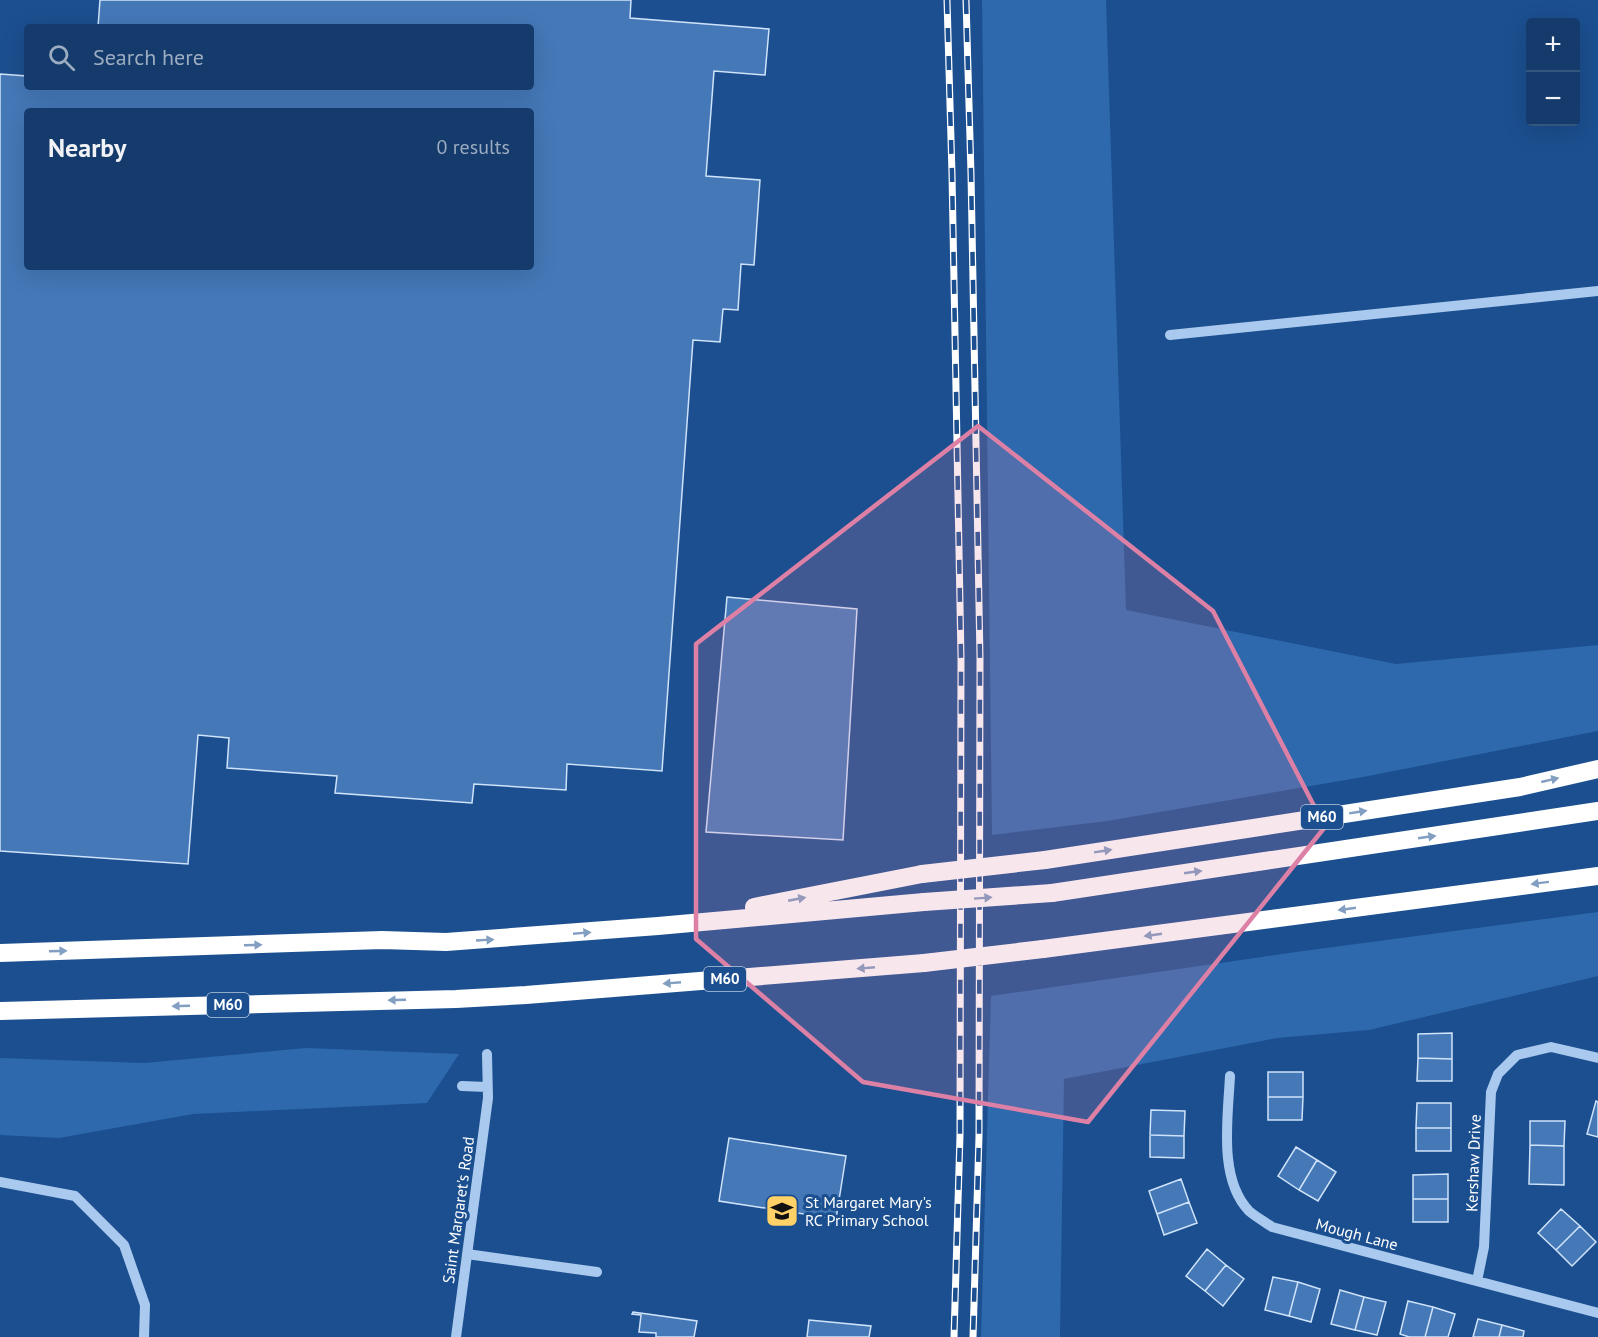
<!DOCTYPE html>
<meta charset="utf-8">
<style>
body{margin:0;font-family:"PT Sans",sans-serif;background:#214673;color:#f1f3f6}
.controls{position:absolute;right:18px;top:18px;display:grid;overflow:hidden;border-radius:6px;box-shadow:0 6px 24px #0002}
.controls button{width:54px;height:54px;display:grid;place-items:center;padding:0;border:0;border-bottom:2px solid #33557e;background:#143b6b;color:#f1f3f6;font:30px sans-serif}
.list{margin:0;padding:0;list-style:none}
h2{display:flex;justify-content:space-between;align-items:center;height:78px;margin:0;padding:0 24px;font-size:26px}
h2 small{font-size:20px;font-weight:400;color:#9dadc1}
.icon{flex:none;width:33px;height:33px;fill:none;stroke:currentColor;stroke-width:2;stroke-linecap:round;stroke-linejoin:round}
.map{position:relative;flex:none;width:1598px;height:1337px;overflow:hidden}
.search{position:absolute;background:#143b6b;box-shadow:0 6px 24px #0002;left:24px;top:24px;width:510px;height:66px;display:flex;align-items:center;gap:15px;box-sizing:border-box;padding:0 21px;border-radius:6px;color:#9dadc1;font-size:22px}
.panel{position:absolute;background:#143b6b;box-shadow:0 6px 24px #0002;left:24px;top:108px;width:510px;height:162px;border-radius:6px}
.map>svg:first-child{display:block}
.green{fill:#2e69ad}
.building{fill:#4478b7;stroke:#cfe3fa;stroke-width:1.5;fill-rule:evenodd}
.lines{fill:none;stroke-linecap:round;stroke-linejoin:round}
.minor{stroke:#a9c9ee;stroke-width:10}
.highway{stroke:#fff;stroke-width:18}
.rail-casing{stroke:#fff;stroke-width:7}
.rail{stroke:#1b4f8f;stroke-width:4.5;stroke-dasharray:14;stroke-linecap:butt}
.highway-bridge{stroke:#fff;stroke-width:18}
.oneway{fill:#829ec1}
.marked{fill:#dd80a5;fill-opacity:0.2;stroke:#dd80a5;stroke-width:4.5;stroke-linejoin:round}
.labels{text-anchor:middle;stroke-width:6;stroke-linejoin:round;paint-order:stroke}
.shield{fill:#1b4f8f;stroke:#bbcadd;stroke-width:1.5}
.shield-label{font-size:15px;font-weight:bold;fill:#fff}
.street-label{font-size:16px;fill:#fff;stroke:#1b4f8f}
.poi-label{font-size:16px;fill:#fff;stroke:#1b4f8f;text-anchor:start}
</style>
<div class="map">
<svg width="1598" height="1337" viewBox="0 0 1598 1337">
<rect width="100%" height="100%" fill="#1b4f8f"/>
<path class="green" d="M982,0h124l20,610 270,54 202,-19v86l-235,46 -256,44 -115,14z
M1598,912v64l-229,54 -92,8 -213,41 -4,258h-79l10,-341 312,-45z
M306,1048l153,6 -32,49 -234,11 -134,24 -59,-3v-77l144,5z"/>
<path class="building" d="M100,0h531l-1,18 139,11 -4,46 -51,-4 -8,105 54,4 -6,85 -13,-1 -3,46 -15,-1 -3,33 -27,-2 -31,431 -95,-7 -1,26 -92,-6 -2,19 -137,-10 2,-17 -110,-8 2,-30 -31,-3 -10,129 -188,-13v-777l27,2v11h504v-60h-433zM27,111h504v156h-504z
M727,597l130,12 -14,231 -137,-8z
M1452,1033v26l-34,-1v-24z
M1418,1058l34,1v22h-35z
M1268,1072h35v25h-35z
M1268,1097h35l-1,23h-34z
M1596,1101l2,1v35l-11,-3z
M1417,1103h34v25h-35z
M1151,1110l34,1 -1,25 -34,-1z
M1530,1121h35l-1,25 -34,-1z
M1416,1128h35v23h-35z
M1150,1135l34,1v22l-34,-1z
M729,1138l117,18 -10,63 -117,-18z
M1530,1145l34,1v39l-35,-1z
M1296,1147l21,13 -18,30 -21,-14z
M1317,1160l19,12 -18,29 -19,-11z
M1448,1174v25h-35v-24z
M1181,1179l8,23 -32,12 -8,-23z
M1413,1199h35v23h-35z
M1189,1202l8,21 -33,12 -7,-21z
M1561,1209l19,17 -24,24 -18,-17z
M1580,1226l16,16 -24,24 -16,-16z
M1207,1249l19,16 -21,26 -19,-15z
M1226,1265l18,14 -21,27 -18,-15z
M1273,1277l25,5 -9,34 -24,-6z
M1298,1282l22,7 -9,33 -22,-6z
M1340,1290l24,7 -9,33 -24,-6z
M1364,1297l22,5 -9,33 -22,-5z
M1408,1301l25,6 -8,30h-16l-9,-3z
M1433,1307l22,7 -7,23h-23z
M633,1312l64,9 -3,16h-38v-4l-17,-1 2,-17 -9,-1z
M1478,1319l24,6 -3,12h-26z
M809,1320l62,6 -2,11h-62z
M1502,1325l22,6 -1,6h-24z"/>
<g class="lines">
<path class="minor" d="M1170,335l428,-44
M1230,1076c-2,41 -12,103 19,135 7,6 16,11 23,16l326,86
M462,1086l25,1
M0,1182l75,14 49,49 21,60 -1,32
M467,1254l130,18
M1477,1281l7,-34 7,-155 7,-18 19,-19 34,-8 47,11
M456,1337l32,-239 -1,-44"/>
<path class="highway" d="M1045,860l475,-73 78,-18
M1052,893l546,-82
M754,907l168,-33
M1043,949l555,-73
M0,953l382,-13 64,2 212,-16 266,-24
M0,1011l456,-12 70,-4 398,-32"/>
<g class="rail-casing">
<path id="rail" d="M947,0l5,174 9,484 -1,477 -6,202
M966,0l5,174 9,484 -1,478 -6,201"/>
</g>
<use href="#rail" class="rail"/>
<path class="highway-bridge" d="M922,874l123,-14
M924,902l128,-9
M924,963l119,-14"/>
</g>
<defs><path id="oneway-solid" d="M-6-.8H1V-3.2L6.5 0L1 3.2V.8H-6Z" transform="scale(1.5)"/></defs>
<g class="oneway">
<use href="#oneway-solid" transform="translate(1550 780) rotate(-13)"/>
<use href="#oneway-solid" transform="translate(1358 812) rotate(-9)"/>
<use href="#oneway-solid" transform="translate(1427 837) rotate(-8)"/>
<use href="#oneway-solid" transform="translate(1103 851) rotate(-9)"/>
<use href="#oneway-solid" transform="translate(1193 872) rotate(-8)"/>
<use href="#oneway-solid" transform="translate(1540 883) rotate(173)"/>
<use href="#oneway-solid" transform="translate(983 898) rotate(-4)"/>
<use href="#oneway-solid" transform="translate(797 899) rotate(-11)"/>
<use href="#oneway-solid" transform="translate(1347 909) rotate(172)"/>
<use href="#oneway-solid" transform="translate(582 933) rotate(-5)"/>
<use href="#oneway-solid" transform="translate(1153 935) rotate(172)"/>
<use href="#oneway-solid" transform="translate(485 940) rotate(-3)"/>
<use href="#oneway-solid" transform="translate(253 945) rotate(-2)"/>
<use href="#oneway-solid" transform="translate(58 951) rotate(-2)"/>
<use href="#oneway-solid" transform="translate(866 968) rotate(175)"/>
<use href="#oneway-solid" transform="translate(672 983) rotate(175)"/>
<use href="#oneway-solid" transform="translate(397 1000) rotate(178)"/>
<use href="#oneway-solid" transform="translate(181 1006) rotate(178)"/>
</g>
<path class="marked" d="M978,426l235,185 112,216 -237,295 -225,-40 -167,-143v-295z"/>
<defs>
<g id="school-square" transform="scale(1.725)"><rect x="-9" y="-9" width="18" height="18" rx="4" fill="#ffd166" stroke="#1b4f8f"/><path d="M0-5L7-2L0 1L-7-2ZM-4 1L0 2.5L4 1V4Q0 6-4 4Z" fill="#111"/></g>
</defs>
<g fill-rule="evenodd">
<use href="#school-square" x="782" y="1211"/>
</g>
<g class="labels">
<g class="shield">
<rect x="1301" y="805" width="42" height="24" rx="4.5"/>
<rect x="704" y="967" width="42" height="24" rx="4.5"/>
<rect x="207" y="993" width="42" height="24" rx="4.5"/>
</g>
<g class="shield-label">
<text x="1322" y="822">M60</text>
<text x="725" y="984">M60</text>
<text x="228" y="1010">M60</text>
</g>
<g class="street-label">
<text transform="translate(1473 1163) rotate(-88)" y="6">Kershaw Drive</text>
<text transform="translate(458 1210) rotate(-82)" y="6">Saint Margaret's Road</text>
<text transform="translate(1357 1234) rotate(15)" y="6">Mough Lane</text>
</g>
<g class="poi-label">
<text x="805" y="1208">St Margaret Mary's<tspan x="805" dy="18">RC Primary School</tspan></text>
</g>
</g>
</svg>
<div class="controls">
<button>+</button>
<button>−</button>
</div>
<div class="search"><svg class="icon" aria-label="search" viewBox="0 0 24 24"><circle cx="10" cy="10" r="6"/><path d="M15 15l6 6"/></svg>Search here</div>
<section class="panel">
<h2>Nearby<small>0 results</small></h2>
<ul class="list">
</ul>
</section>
</div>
